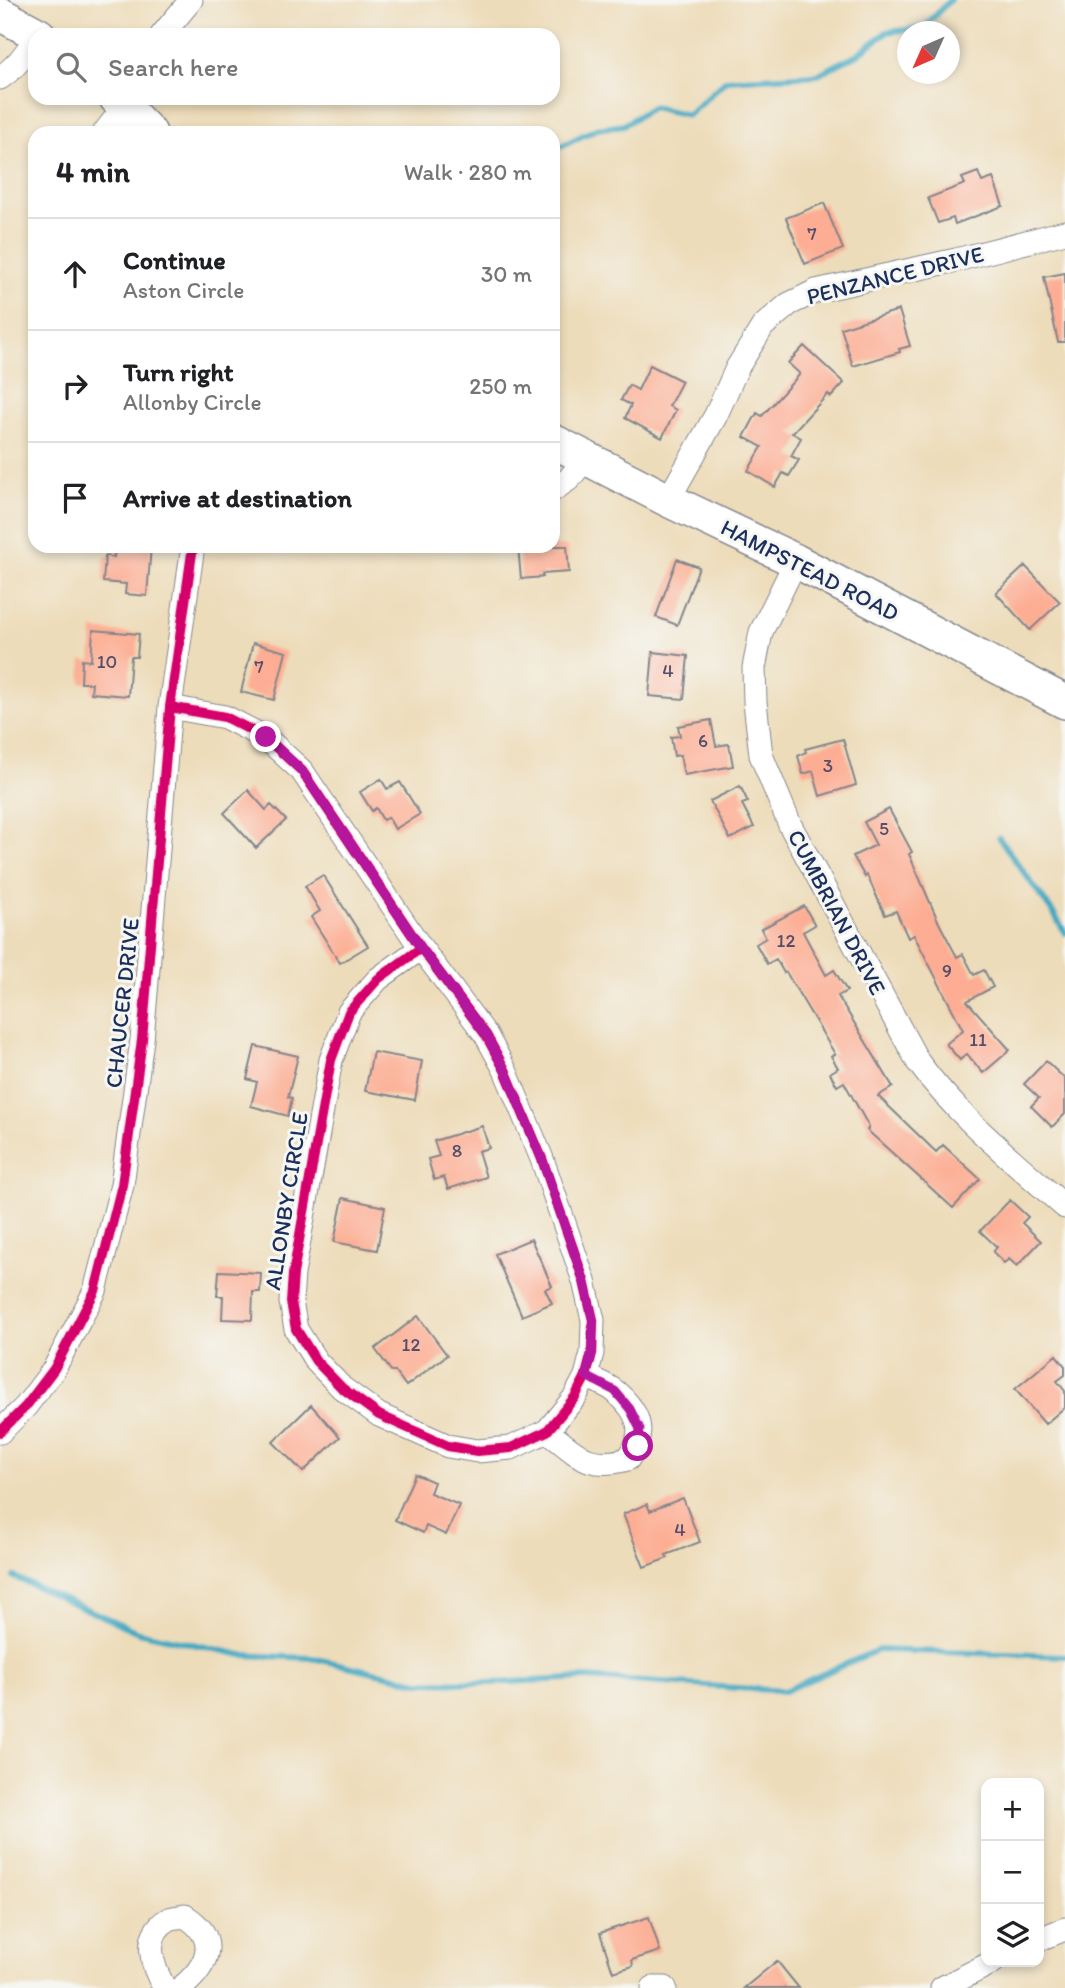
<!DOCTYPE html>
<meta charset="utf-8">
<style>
body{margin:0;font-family:Itim,sans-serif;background:#f2f2f2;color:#202124}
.controls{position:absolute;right:21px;bottom:21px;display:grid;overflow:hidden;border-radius:14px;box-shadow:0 4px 10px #0003}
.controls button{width:63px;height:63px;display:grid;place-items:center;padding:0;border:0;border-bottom:2px solid #e0e0e0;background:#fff;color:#202124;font:35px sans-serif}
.compass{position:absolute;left:897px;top:21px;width:63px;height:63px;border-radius:50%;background:#fff;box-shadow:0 4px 10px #0003;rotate:225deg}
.stop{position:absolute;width:21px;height:21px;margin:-16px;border:5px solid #b5179e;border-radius:50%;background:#fff}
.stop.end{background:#b5179e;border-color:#fff;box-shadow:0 2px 7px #0008}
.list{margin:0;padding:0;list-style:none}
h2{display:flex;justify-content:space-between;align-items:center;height:91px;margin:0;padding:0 28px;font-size:30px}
h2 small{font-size:23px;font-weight:400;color:#757577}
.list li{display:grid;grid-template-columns:46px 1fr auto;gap:21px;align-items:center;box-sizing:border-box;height:112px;padding:0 28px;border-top:2px solid #e0e0e0}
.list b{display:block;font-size:26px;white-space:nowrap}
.list p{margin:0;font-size:23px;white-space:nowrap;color:#757577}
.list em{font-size:23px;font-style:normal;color:#757577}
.icon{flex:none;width:38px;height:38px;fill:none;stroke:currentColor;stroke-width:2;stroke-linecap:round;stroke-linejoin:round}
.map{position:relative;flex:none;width:1065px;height:1988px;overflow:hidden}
.search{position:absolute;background:#fff;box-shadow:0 4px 10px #0003;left:28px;top:28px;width:532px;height:77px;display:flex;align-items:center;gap:18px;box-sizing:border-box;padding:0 24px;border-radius:21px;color:#757577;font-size:26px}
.panel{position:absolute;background:#fff;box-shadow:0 4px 10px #0003;left:28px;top:126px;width:532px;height:427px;border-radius:21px}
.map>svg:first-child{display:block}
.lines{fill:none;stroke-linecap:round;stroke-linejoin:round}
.stream{stroke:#42a9c2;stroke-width:6}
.building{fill:#fdad93}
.street-casing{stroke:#84868c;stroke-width:25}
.secondary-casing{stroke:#84868c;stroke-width:36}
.street{stroke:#fff;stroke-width:23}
.secondary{stroke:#fff;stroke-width:33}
.cycleway-casing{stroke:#f6f6f2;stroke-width:15}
.cycleway{stroke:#d6006c;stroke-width:10}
.route{stroke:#b5179e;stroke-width:9}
.labels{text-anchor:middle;stroke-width:6;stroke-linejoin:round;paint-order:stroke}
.number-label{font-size:19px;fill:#544e6b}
.street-label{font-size:23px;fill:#1b2f5e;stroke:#f6f6f2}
</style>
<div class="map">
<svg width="1065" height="1988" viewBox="0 0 1065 1988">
<rect width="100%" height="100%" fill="#f6f6f2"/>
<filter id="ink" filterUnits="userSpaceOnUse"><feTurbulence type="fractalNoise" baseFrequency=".0143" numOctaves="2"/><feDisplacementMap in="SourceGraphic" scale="14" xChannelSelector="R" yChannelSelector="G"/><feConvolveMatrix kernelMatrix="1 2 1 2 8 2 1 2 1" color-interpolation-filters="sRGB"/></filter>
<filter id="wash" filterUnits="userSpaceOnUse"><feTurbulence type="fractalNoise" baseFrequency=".00686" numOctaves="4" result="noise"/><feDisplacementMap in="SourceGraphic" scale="28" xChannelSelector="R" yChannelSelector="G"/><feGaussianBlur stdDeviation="1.57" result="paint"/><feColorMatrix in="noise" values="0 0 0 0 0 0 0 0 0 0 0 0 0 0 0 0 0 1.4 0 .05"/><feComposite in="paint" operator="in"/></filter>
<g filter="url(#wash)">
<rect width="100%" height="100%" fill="#eddcb9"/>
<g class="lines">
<path class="stream" d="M520,133h2
M553,150l43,-21 28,-4 28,-18 36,8 38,-35 91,-5 41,-21 29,-22 36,-4 27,-28
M999,838l55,76 11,19
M14,1577l124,55 104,23 70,3 106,24 73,1 95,-5 198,13 94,-41 187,6"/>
</g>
<g id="blocks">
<path class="building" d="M978,172l4,10 11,-4 10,28 -48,18 -2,-6 -15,5 -10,-25 37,-14 -3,-6z
M824,203l19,46 -38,15 -19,-46z
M1065,273v69h-7l-14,-65z
M899,310l11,36 -11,3 1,3 -47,14 -12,-38z
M804,346l40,37 -13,14 -3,-3 -36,39 9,5 -10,18 8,4 -10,16 -6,-3 -8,14 -27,-16 14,-24 -18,-10 13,-24 5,3 38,-42 -12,-11z
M650,365l32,16 -13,25 7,4 -14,28 -37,-20 6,-13 -10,-5 8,-15 9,5z
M115,546h36l-4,50 -22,-2 1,-10 -23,-2 2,-26 9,1z
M518,546h49l2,26 -27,2 1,3 -22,2z
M677,559l22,8 -22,58 -21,-8z
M1025,566l35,36 -30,28 -34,-37z
M93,630l46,4 -2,23h-6l-3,39 -37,-3 1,-10h-11l1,-23 9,1z
M253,643l33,9 -12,48 -33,-8z
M653,652l35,4 -4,43 -35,-3z
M711,720l5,26 13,-2 4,22 -49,9 -4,-20 -6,1 -3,-19 9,-1 -2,-10z
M843,739l13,46 -36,11 -7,-25 -10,3 -5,-18 8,-4 -1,-3z
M381,779l6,10 13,-7 20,32 -25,15 -7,-12 -5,3 -7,-12 -4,3 -12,-19z
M740,786l8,16 -6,2 12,23 -24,12 -20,-38z
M248,790l18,20 5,-5 15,15 -30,28 -32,-35z
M889,809l23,43 -3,2 30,69 18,34 6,-3 11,21 10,-5 9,17 -26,14 43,49 -27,23 -16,-19 -7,6 -14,-16 17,-14 -49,-95 -6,3 -12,-27 -11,4 -18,-40 -2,2 -12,-21 23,-11 -12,-23z
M323,875l45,71 -28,17 -29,-46 9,-6 -15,-25z
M804,906l11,19 -12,7 23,43 8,-5 13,21 -9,5 55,91 -15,9 58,56 7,-7 37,34 -27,29 -86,-78 2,-3 -25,-45 -7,4 -7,-13 8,-5 -7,-12 4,-2 -49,-82 -2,1 -8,-14 -9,5 -11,-20 10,-6 -5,-9z
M255,1046l43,10 -10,41 4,1 -4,18 -37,-10 6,-24 -10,-3z
M373,1052l49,9 -7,39 -50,-9z
M1046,1061l19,18v35l-13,13 -21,-21 8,-8 -15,-14z
M482,1126l7,22 -11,3 8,26 -38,12 -4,-12 -10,3 -6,-21 11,-3 -5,-15z
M343,1198l42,9 -8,43 -43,-8z
M1010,1200l18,17 -6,6 19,18 -24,25 -8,-7 -5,4 -11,-11 4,-5 -17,-16z
M531,1239l21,47 -7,3 7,14 -30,13 -27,-62z
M219,1271l42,2 -1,19h-7l-1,28 -30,-1 1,-23h-6z
M418,1316l29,39 -41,31 -11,-15 -3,1 -17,-23z
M1056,1355l9,11v9l-8,6 8,10v16l-20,17 -30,-35z
M311,1405l29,32 -37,35 -30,-30z
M415,1474l19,8 -4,11 29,12 -13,30 -20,-9 -3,7 -28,-13z
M683,1498l17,44 -34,13 2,3 -24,9 -21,-53 24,-10 3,7z
M649,1917l11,34 -28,9 1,6 -20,6 -13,-39z
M777,1961l22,27h-55z"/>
</g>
</g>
<g filter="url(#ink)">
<use href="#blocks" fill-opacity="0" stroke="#84868c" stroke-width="2"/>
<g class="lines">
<g class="street-casing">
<path id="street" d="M162,35l29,-35
M0,78c16,-11 26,-23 35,-40
M104,133l20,-26
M553,490l16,-11 16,-20
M668,500l48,-85 21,-47 26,-42 26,-22 27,-13 140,-31 109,-28
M796,561l-35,71 -7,36 1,34 6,53 29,70 128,237c41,56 96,99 147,145
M170,707l55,10 41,21 36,33 119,177 65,87 19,35 37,89 42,122 9,39 -1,33 -6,23 -11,21 -28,34 -36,17 -34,3 -29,-5 -69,-31 -37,-27 -26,-27 -20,-32 -5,-27 2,-28 38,-214 18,-48 29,-33 43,-31
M547,1431c31,24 40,39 81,28 19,-26 12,-46 -12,-67 -8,-7 -21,-11 -30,-16
M0,1432l26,-26 28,-37 41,-78 27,-106 20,-145 28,-333 23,-161
M1039,1939l26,-10
M165,1988c-13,-20 -24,-54 4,-69 4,-2 11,-2 16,-3 35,22 24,49 -4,72
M653,1988h12
M942,1988l51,-26"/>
</g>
<g class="secondary-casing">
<path id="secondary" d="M0,14l39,21
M116,98l34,35
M553,441l115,59 128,61 269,141"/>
</g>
<use href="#street" class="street"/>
<use href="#secondary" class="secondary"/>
<g class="cycleway-casing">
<path id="cycleway" d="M170,707l55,10 41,21 36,33 119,177 65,87 19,35 37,89 42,122 9,39 -1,33 -6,23 -11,21 -28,34 -36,17 -34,3 -29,-5 -69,-31 -37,-27 -26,-27 -20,-32 -5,-27 2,-28 38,-214 18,-48 29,-33 43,-31
M0,1432l26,-26 28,-37 41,-78 27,-106 20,-145 28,-333 23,-161"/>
</g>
<use href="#cycleway" class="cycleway"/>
</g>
</g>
<g class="lines" filter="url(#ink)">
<path class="route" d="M266,737l36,34 119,177 65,87 19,35 37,89 42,122 9,39 -1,33 -6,23 29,15 15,18 10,20 -2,17"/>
</g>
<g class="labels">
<g class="number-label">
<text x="812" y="240">7</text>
<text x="107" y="668">10</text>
<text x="259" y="673">7</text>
<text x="668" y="677">4</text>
<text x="703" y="747">6</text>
<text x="828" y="772">3</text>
<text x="884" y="835">5</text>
<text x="786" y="947">12</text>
<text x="947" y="977">9</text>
<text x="978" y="1046">11</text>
<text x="457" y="1157">8</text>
<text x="411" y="1351">12</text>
<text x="680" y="1536">4</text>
</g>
<g class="street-label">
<text transform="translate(895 275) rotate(-14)" y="8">PENZANCE DRIVE</text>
<text transform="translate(810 570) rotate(27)" y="8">HAMPSTEAD ROAD</text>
<text transform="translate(837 912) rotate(62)" y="8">CUMBRIAN DRIVE</text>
<text transform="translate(122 1003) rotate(-84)" y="8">CHAUCER DRIVE</text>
<text transform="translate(286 1201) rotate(-81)" y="8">ALLONBY CIRCLE</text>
</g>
</g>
</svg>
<div class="controls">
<button>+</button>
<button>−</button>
<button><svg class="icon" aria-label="layers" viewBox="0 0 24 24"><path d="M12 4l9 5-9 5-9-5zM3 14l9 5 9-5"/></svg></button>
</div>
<svg class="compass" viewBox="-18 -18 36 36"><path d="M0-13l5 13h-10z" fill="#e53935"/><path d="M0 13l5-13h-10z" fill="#757577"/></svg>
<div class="stop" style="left:638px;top:1446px"></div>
<div class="stop end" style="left:266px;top:737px"></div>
<div class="search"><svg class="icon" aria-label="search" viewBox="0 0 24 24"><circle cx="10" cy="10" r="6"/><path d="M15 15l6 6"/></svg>Search here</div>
<section class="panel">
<h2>4 min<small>Walk · 280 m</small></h2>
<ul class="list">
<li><svg class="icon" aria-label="ahead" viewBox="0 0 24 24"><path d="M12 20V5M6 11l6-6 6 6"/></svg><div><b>Continue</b><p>Aston Circle</p></div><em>30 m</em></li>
<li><svg class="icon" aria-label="right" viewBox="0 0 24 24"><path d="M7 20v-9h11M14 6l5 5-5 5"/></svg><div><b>Turn right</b><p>Allonby Circle</p></div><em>250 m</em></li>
<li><svg class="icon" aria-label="arrive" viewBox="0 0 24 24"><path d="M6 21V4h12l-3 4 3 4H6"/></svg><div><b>Arrive at destination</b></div></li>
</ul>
</section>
</div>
